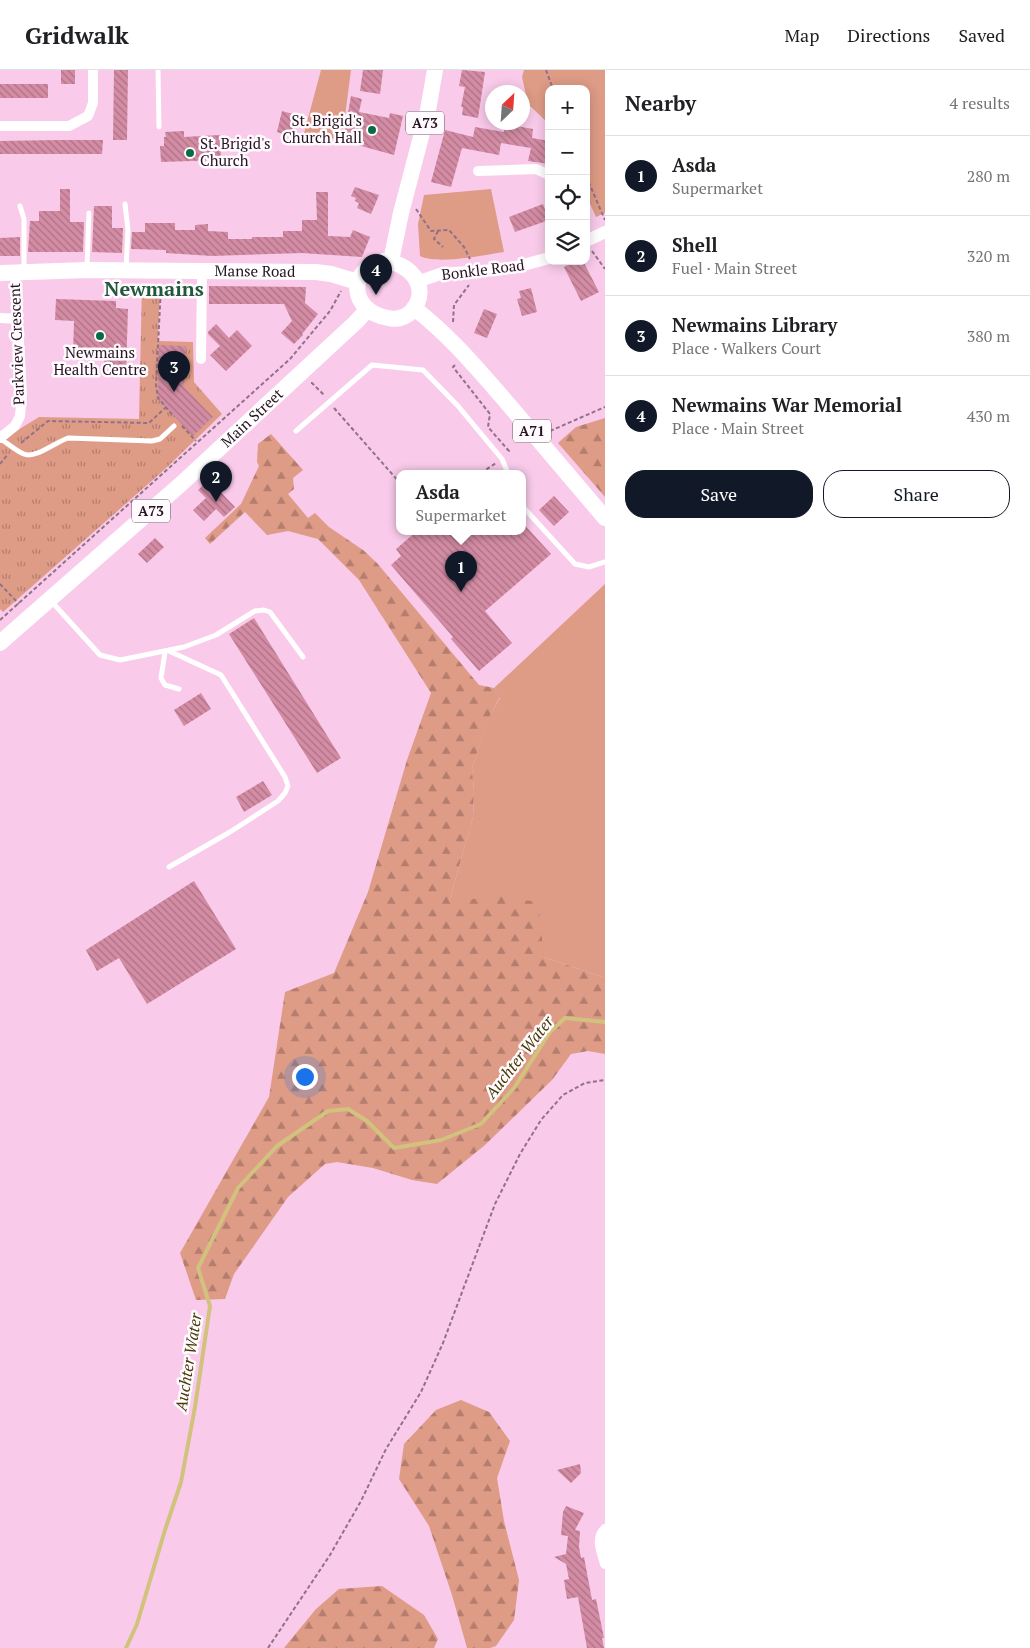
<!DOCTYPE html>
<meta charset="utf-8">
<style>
body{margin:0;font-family:"PT Serif",serif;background:#f2f2f2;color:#202124}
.controls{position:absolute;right:15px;top:15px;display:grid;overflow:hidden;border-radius:10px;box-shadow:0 2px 12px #0003}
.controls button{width:45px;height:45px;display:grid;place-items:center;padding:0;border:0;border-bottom:1px solid #e0e0e0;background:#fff;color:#202124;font:25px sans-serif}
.compass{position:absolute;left:485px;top:15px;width:45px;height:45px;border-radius:50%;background:#fff;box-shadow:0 2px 12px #0003;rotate:25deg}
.you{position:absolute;left:304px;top:1006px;width:18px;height:18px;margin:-12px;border:4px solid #fff;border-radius:50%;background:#1a73e8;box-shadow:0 0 0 8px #1a73e833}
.badge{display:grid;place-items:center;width:32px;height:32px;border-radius:50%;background:#111827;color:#fff;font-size:16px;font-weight:700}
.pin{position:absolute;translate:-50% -41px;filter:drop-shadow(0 1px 2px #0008)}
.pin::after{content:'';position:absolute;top:26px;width:18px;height:15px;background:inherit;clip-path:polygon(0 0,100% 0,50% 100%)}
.popup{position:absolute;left:396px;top:400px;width:130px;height:65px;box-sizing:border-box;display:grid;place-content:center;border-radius:10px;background:#fff;filter:drop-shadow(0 1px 4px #0005);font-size:16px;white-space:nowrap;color:#757577}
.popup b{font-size:19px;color:#202124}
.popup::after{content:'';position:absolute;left:50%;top:100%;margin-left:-10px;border:10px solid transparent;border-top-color:#fff}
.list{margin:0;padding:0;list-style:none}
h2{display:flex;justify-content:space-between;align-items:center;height:65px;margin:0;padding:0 20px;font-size:21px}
h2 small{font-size:16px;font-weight:400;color:#757577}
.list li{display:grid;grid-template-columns:32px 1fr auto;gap:15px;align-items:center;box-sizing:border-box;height:80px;padding:0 20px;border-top:1px solid #e0e0e0}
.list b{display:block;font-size:19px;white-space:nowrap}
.list p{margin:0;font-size:16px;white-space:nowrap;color:#757577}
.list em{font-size:16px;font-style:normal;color:#757577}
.actions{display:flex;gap:10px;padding:15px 20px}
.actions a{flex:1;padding:11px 0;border:1px solid #111827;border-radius:20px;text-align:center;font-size:18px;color:#111827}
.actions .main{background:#111827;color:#fff}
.icon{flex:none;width:28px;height:28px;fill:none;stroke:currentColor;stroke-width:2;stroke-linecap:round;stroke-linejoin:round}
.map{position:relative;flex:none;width:605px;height:1578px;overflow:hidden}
header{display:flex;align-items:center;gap:30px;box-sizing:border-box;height:70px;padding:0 25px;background:#fff;border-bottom:1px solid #e0e0e0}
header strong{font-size:24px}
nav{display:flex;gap:28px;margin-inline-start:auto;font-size:18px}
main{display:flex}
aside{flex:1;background:#fff}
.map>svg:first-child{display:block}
.grass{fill:#de9b86}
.forest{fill:url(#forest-firs)}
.park{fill:url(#park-tufts)}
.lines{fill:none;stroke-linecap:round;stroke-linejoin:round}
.stream{stroke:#d1c27d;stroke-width:4}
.building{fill:url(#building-back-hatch)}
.path{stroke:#917188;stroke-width:2;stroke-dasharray:4 2.5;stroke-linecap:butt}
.service{stroke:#fff;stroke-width:5}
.minor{stroke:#fff;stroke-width:10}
.tertiary{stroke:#fff;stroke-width:12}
.primary{stroke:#fff;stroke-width:16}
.poi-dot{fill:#076c43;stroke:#fffafd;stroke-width:2}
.labels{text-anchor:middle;stroke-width:5;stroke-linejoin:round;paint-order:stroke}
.shield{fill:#fffafd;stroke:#665962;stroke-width:1}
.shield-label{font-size:14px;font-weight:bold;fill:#241420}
.poi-label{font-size:15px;fill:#241420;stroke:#fffafd;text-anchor:end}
.street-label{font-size:15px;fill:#241420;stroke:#fffafd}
.water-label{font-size:16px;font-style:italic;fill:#433800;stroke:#fffafd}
.district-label{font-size:20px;font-weight:bold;fill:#1e593b;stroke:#fffafd}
</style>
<header>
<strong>Gridwalk</strong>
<nav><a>Map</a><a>Directions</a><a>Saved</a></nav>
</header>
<main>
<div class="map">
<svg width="605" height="1578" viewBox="0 0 605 1578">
<defs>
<pattern id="forest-firs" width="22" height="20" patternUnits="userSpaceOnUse" patternTransform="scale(1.25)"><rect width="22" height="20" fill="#de9b86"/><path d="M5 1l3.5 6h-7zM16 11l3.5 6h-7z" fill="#b47d6d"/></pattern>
<pattern id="park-tufts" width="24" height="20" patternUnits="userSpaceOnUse" patternTransform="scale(1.25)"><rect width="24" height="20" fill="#de9b86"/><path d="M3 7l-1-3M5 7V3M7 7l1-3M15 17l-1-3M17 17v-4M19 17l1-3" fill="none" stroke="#b47d6d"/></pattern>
<pattern id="building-back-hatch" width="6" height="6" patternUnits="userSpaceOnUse" patternTransform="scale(1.25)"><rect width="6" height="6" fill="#d38ca4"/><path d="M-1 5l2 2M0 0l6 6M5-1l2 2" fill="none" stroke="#ab7185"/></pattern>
</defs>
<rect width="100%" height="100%" fill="#f9caea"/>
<path class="grass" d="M321,0h30l-9,69 -39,-2z
M524,0h81v143l-9,4 -10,-22v-106h-37v35l-21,-20 -6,-27z
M491,119l13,63c-21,3 -66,13 -84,4l-2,-32 6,-29z
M605,514v394l-61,-21 -95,-55 24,-85 1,-26 -2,-22 14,-47 14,-24 -6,-10z"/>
<path class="forest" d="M605,348v79l-47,-54 18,-16z
M271,364l32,36 -10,8 1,11 -6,5 20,24 7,-5 14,14 34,23 14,13 102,122 15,3 6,9 -14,26 -14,46 2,22 -1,26 -24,85 49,-6 40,6 6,55 61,21v76l-17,-3 -17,3 -19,26 -67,65 -48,39 -25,-4 -39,-12 -36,-6 -12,2 -37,33 -54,77 -9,25 -29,1 -16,-47 89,-156 16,-105 49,-19 34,-81 39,-132 24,-67 -72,-113 -41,-41 -30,-8 -21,4 -22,-23 -35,32 -5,-6 36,-34 18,-38 -2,-4 1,-18z
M461,1330l28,12 21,29 -13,37 7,43 15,59 -5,40 -18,26 -6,2h-23l-15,-53 -23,-69 -30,-47 5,-35 32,-34z
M382,1516l42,29 14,24 -4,9h-150l32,-39 23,-20z"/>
<path class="park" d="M142,215l18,1 -2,55 35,1 1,40 28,32 -58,56 -161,142 -3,-3v-168l39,-24 100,2z"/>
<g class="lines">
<path class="stream" d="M126,1578l11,-24 28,-94 16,-48 14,-75 15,-101 -12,-38 40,-80 39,-42 51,-35 20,-2 19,12 27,27 47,-8 40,-16 33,-36 36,-56 15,-14 40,4"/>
</g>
<path class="building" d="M61,0h14v14h-14z
M114,0h14l-1,70h-14z
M363,0h20l-3,24 -20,-3z
M462,0l23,2 -7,46 -16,-3 1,-8h-2l4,-20 -6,-1z
M0,14h48v14h-48z
M351,26l11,3 -3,13 30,6 1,-5 13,3 -9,39 -51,-14z
M282,41l18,5 -5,18 -8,-2 -1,3 -9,-3z
M505,54l28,5 -1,9 17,3v23l-21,-3 3,-13 -30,-5 -2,12 -37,-7 -11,39 -20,-5 14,-52 28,7 2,-10 29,5z
M184,61v6l36,-2 1,25 -60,2 -1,-16h4v-9h2l-1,-5z
M58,70h45l-1,14h-102v-13z
M355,117l24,8 -8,19 -14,-6 2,-5 -4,-2 1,-3 -5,-2z
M60,119h10v33h14l-1,30h-55l2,-31h9v-10h21z
M316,122h12v44l22,1 3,-7 17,7 -8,20 -60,-4 -90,3 -46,-3v-3l-35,-1 1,-17h13v-9h30v7h20v-5l13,-1v7l20,1v7h24v-2h31v-6h19v-11h15z
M543,134l6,16 -34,12 -6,-15z
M94,136h18v22h11l-1,25 -30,-1z
M20,167v19h-20v-18z
M575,191h8l16,31 -18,9 -17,-34z
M209,216l97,1 -1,16 13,11 -16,20 1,1 -9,9 -13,-11 11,-12 -8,-17h-75z
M531,218l6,24 -15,4 -5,-17 4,-1 -2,-7z
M56,229l60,2v7l12,1 -2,63h-16v-4h-6l1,-15 -32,-1 1,-31 -19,-1z
M484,239l13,5 -10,24 -13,-5z
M216,254l13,14 8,-8 15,16 -26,25 -16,-16 10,-9 -12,-12v-2z
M159,275l27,1 -2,41 29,30 -20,19 -32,-34 -3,-7z
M209,410l26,27 -11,10 -8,-8 -12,12 -11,-11 13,-12 -8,-8z
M554,426l15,16 -15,14 -15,-16z
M522,452l29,32 -66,57 27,32 -33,28 -28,-32 2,-2 -62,-72 10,-9 -5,-7 21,-18h105z
M155,468l9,9 -17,16 -9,-9z
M254,548l87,140 -24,15 -88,-139z
M201,623l10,16 -27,17 -10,-16z
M263,711l9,14 -28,17 -8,-15z
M194,811l42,68 -89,55 -28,-46 -22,13 -11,-21z
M580,1394l1,9 -10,10 -14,-13z
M566,1436l18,7 -9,17 5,1 -1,16 2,11 3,-1 8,43 4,-1 8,39h-2l2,10h-17l-9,-51 -11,2 -3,-19 5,-1 -3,-15 -12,-7 12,-3 2,-18 -7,-1 2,-23z"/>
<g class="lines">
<path class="path" d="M546,0l7,19
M586,106l19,44
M416,139l15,22 18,-1 15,17 6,12
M438,161l-4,8 9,8
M592,181l13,18
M161,216l-5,99 2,13 16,19
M453,252l1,-17 15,-20
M455,295l-2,2 37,47 -2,13 21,24 -2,2
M311,313h1l13,13
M334,338l66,75
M182,356l14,15
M550,361l55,-24
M21,373l27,-22 101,2 16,-15
M0,394l8,-10
M481,403l15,-10
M0,514l19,20
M0,550l290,-261 40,-48 11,-20
M268,1578l62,-93 31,-54 25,-52 35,-57 22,-49 52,-139 25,-50 21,-34 22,-25 22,-12 20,-3"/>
<path class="service" d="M158,0l1,57
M125,134l3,26 -2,38
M20,136l4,13v50
M87,197l2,-54
M296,361l76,-66 51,5 35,36 44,53 6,14
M0,369c8,4 16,12 24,15 11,5 32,-12 44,-16l84,3 8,-2 14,-13
M522,433l3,6 50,55 14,3 16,-5
M52,532l48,53 20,5 64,-13 32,-12 39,-24 9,-1 6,2 33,45
M169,581l52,24 64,102 3,9 -3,7 -7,8 -48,31 -61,35
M165,582l-4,26 4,7 14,4"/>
<path class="minor" d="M0,56h69l19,-10 5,-13v-33
M478,101l58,-2 13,6
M0,248l18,1
M201,289l1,-88
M0,368l15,-12 5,-10 2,-22 -7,-122
M605,1459c-10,10 -3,23 0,35"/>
<path class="tertiary" d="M586,171l19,-9
M417,212l23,-8 56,-4 20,-3 33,-9"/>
<g class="primary">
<path d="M383,191c26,1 49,26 29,50 -7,7 -15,9 -24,7 -38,-7 -42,-48 -5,-57z"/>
<path d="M391,191l10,-48 27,-103 7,-40"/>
<path id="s1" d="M0,203l87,-3 229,2 15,2 27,8"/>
<path d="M414,238c34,26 61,58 89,90 34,40 68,80 102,120"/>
<path id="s2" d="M0,573l181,-159 175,-162 11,-12"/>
</g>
</g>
<g class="poi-dot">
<circle cx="372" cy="60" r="5"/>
<circle cx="190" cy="83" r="5"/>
<circle cx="100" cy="266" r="5"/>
</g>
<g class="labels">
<g class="shield">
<rect x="406" y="41.5" width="38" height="23" rx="4"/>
<rect x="513" y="349.5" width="38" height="23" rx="4"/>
<rect x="132" y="429.5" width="38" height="23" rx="4"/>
</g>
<g class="shield-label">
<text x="425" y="58">A73</text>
<text x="532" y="366">A71</text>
<text x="151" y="446">A73</text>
</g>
<g class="poi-label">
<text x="362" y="56">St. Brigid's<tspan x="362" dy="17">Church Hall</tspan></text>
<text x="200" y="79" text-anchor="start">St. Brigid's<tspan x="200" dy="17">Church</tspan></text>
<text x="100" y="288" text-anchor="middle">Newmains<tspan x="100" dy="17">Health Centre</tspan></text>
</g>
<g class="street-label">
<text transform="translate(483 200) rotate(-7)" y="5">Bonkle Road</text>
<text dy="5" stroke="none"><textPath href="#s1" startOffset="255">Manse Road</textPath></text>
<text transform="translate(17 274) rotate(-92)" y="5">Parkview Crescent</text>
<text dy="5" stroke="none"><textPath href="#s2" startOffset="338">Main Street</textPath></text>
</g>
<g class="water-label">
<text transform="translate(519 987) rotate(-52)" y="6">Auchter Water</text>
<text transform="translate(188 1292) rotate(-81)" y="6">Auchter Water</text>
</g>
<g class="district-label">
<text x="154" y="226">Newmains</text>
</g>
</g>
</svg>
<div class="controls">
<button>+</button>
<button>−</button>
<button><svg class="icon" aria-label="locate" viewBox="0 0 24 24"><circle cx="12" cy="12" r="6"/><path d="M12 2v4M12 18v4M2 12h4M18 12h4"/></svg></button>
<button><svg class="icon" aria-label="layers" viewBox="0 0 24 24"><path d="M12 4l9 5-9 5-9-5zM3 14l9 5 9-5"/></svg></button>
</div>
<svg class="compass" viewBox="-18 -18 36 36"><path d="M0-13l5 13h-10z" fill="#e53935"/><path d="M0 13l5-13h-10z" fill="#757577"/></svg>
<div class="you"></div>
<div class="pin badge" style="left:461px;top:522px">1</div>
<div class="popup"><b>Asda</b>Supermarket</div>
<div class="pin badge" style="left:216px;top:432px">2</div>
<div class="pin badge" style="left:174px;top:322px">3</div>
<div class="pin badge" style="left:376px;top:225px">4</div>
</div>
<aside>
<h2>Nearby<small>4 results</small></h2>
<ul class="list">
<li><span class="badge">1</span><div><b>Asda</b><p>Supermarket</p></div><em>280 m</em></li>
<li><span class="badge">2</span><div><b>Shell</b><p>Fuel · Main Street</p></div><em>320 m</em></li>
<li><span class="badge">3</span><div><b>Newmains Library</b><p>Place · Walkers Court</p></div><em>380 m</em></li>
<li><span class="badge">4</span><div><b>Newmains War Memorial</b><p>Place · Main Street</p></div><em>430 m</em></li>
</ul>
<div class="actions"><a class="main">Save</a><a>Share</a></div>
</aside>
</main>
